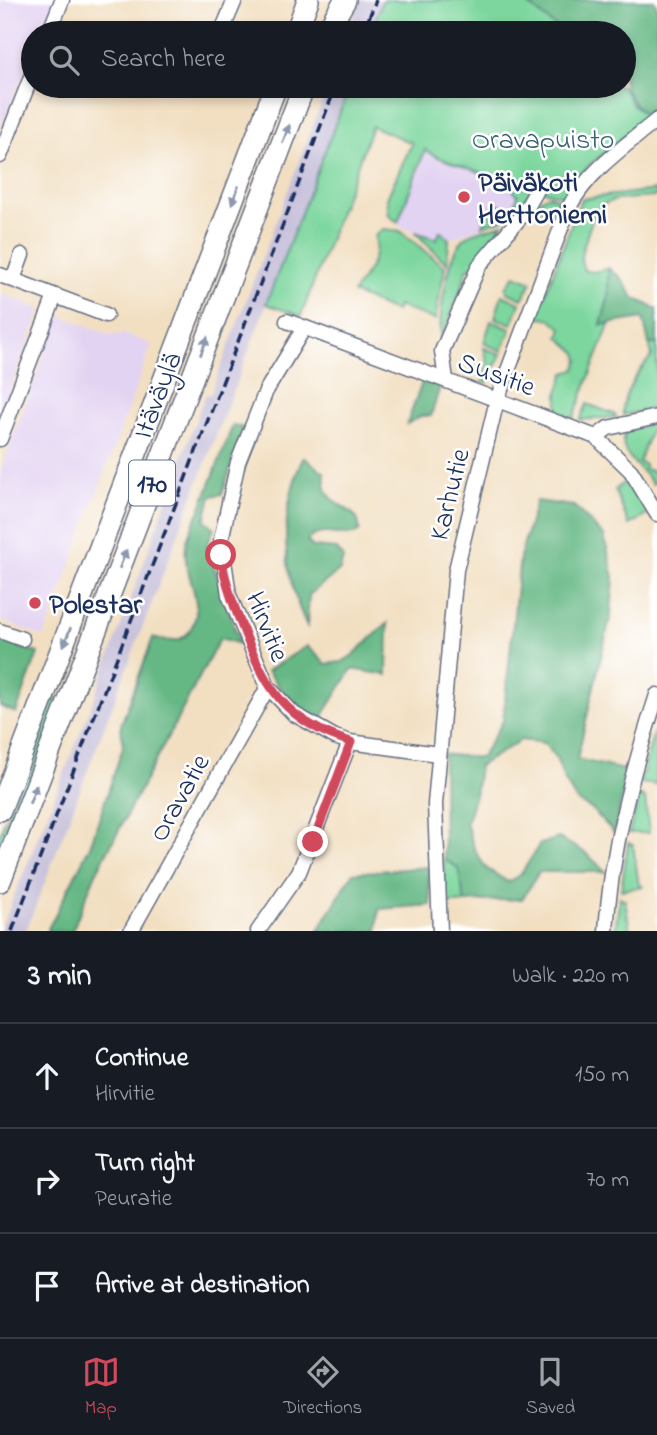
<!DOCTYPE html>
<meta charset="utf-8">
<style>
body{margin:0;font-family:"Indie Flower",sans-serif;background:#242831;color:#f1f3f6}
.stop{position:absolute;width:21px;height:21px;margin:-16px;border:5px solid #d1495b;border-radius:50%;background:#fff}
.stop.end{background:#d1495b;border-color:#fff;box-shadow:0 2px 7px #0008}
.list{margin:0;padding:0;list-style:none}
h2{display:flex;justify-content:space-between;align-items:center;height:91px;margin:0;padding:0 28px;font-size:30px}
h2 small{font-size:23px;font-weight:400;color:#9ea1a6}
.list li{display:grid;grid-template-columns:46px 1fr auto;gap:21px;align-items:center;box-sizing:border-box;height:105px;padding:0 28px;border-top:2px solid #363941}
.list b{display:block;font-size:26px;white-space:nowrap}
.list p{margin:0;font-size:23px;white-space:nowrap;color:#9ea1a6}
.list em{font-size:23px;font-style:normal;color:#9ea1a6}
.icon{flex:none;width:38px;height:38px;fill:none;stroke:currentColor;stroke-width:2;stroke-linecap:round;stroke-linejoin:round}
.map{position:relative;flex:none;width:657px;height:931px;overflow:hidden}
.search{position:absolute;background:#171b24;box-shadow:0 4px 10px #0003;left:21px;right:21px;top:21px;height:77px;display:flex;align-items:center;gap:18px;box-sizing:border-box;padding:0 24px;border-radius:38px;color:#9ea1a6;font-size:26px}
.sheet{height:406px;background:#171b24}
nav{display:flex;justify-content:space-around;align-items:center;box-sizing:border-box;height:98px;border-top:2px solid #363941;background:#171b24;font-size:19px;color:#9ea1a6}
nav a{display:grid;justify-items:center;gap:4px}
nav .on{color:#d1495b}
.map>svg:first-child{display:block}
.built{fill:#e3d3f2}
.industrial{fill:#c6c0da}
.green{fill:#7cd69d;stroke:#4c827e;stroke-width:2}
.forest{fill:#65b784;stroke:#407371;stroke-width:2}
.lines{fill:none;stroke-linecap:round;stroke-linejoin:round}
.minor-casing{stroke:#666d81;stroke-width:17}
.highway-casing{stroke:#666d81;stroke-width:24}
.minor{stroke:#fff;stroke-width:14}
.highway{stroke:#fff;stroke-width:21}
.rail{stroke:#1b2f5e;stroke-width:3.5;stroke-dasharray:10 5;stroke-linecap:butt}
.oneway{fill:#8d97ae}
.route{stroke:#d1495b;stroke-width:9}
.poi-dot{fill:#d1495b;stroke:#fff;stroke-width:2.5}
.labels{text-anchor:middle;stroke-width:5;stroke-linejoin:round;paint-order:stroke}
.shield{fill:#fff;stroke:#5f6d8e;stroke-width:2}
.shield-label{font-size:26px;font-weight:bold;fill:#1b2f5e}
.park-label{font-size:28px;fill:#386171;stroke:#fff}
.poi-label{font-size:28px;font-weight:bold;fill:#1b2f5e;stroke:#fff;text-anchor:start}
.street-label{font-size:28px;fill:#1b2f5e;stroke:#fff}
</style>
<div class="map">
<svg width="657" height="931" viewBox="0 0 657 931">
<rect width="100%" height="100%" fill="#fff"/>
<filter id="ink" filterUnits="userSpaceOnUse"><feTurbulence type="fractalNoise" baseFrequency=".0143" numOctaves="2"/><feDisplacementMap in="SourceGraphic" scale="14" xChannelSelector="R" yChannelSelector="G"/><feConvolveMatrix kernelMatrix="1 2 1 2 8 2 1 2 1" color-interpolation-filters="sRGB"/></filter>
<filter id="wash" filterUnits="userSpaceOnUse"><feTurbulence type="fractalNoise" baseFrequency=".00686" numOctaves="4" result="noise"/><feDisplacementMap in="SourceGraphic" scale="28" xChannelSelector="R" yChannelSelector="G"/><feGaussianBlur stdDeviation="1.57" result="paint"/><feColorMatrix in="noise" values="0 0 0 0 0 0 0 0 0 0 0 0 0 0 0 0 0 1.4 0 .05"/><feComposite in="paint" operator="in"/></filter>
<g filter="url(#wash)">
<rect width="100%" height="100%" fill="#f2dfc1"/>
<path class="built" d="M0,0h55l-14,33h-8v19l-33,77z
M425,149l13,9 71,26 13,15 -10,17 -71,26 -44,-17z
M0,293l41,16 -41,106z
M59,315l51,20 14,-1 28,10 -108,293 -44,-17v-148z"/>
<path class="industrial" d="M360,0h23l-13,33h-22z
M328,86h22l-286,746 -38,99h-26l93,-229 106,-291 7,-17 4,1z"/>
<path class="green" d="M383,0h140l40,33h-193z
M350,86h272l10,18 16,13 -61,50 -20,30 -34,-9 -21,28 -30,10 13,-24 17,9 6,-16c-22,-26 -65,-26 -93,-45l-27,72 -9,-6 -2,-18 25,-55 -40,-17 -71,190 -35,-12z
M657,190v6c-43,7 -58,-7 -71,43 -4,11 -8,21 -1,32l10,1 13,-4v31l-7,25 9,-1 -37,96 -15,-5v-22l7,-19 10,-3 4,-10 -2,-7 -18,-16 3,-9 -12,-9 -13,-3 44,-117z
M548,195l17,7 -5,14h-7l-19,-13z
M503,224l-25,38 -11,8 -6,21 -20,47c-3,-22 7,-80 21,-97 8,-10 30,-13 41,-17z
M383,229l17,2 45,36 -10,53 -37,-14 -2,6 -43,-19c12,-18 27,-35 22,-57z
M440,231l9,8 -2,25 -32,-32 22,7z
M515,275l17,7 -10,17 -15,-7 -1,-4z
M502,295l18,8 -8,21 -17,-6z
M657,316v92l-34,7c-2,-20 16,-45 29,-59l-8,-38z
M491,321l20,8 -9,22 -18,-8z
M484,348l17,6 -14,29h-5l6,-20z
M587,404l27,10 2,3 -36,3z
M657,422v6l-6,2 -12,32 6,3v4l12,4v8l-5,3c-10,-18 -39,-31 -25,-54z
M629,478l23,34 -23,13 -14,-35z
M52,697l9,3 -61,160v-26z
M654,732l3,1v52l-17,-2z
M640,796l5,2 4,35h-20z
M628,843l5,2 6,41h5l-23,4z
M444,859l14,9 7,34 -20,2z
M620,897l5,3 5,31h-15z"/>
<path class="forest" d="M523,0h131l3,7v102l-9,8c-33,-27 -24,-44 -24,-84h-61z
M608,268l13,10 13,20 23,11v35h-8l-6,-26 -42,7 7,-26z
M424,377l17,6 -10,33h-10l-14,8z
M233,425l11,3 -22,66 -11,2 -6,24 9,8 -7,17 33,99 -20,-6 -125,237 -23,56h-25l43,-85 33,-99 -2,-22 32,-87c12,3 26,6 35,-5 22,-29 -7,-58 -2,-88 2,-12 9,-24 14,-35 11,-29 22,-57 33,-85z
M303,457l21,15c1,5 1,12 2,17 7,21 36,18 33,43 -16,9 -37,-8 -52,9l6,6 24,2 6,9 -3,12 -31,25 -2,31c-26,-55 -28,-112 -4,-169z
M536,501l38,5 30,30 10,41 -3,37 -34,145 51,12 -14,62 -21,-23 -16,-9 -11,-18 -10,-25 -12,-15 -23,-3 -42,26 -4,29 -9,28 9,28 11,17 22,14 13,-8 19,-30 19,-6 27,15 20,19h-67l-17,27 -57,3 -7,-34 -14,-9 -1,-105 38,4 22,-37 17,-164z
M388,623l-1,52 -35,-6 -33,53 -33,-26 -19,-25 40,-25 19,18 16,-2 11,-7z
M0,640l38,13 -22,60 -16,-7z
M428,867l3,38 -52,4 -2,22h-59l35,-58z"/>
</g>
<g filter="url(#ink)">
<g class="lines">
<g class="minor-casing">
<path id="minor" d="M49,33l13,-33
M221,33l14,-33
M0,156l33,-84
M0,275l106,40
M13,280l9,-25
M287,321l309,116 35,34 26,43
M304,328l-38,63 -28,71 -17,78 8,55 39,92 26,27 41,23 15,5 88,12
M446,380l-4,-29 37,-85 45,-53 15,-27
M596,437l12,-9 49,-11
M0,439l55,-143
M0,631l22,8
M131,931l137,-244
M258,931l41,-59 51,-130
M440,931l-5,-127 21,-234 41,-170 71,-191c20,-38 56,-62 89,-89
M606,931c5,-81 26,-159 51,-236"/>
</g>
<g class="highway-casing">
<path id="highway" d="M296,33l12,-33
M326,33l19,-33
M0,810l276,-724
M0,881l304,-795"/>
</g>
<use href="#minor" class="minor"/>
<use href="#highway" class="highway"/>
<path class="rail" d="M363,33l13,-33
M12,931l324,-845"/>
</g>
<defs><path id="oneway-solid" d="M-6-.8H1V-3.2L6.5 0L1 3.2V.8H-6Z" transform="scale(1.75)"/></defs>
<g class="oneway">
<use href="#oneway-solid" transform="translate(286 134) rotate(-69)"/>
<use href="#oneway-solid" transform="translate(235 195) rotate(111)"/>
<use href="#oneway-solid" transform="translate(204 346) rotate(-69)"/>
<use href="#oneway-solid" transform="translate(123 559) rotate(-69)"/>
<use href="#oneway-solid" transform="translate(67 637) rotate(111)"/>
<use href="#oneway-solid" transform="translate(33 794) rotate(-69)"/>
</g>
</g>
<g class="lines" filter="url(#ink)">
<path class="route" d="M221,555c4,27 12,49 22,74 23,59 42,93 108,113l-38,100"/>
</g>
<g class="poi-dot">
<circle cx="464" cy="197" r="7"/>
<circle cx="35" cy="603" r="7"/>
</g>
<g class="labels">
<rect class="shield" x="129" y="460.5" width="46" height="45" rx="5"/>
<g class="shield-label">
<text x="152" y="492">170</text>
</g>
<g class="park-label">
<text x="543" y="148">Oravapuisto</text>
</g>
<g class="poi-label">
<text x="478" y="191">Päiväkoti<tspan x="478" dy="32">Herttoniemi</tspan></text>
<text x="49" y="613">Polestar</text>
</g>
<g class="street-label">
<text transform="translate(497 373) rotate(20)" y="10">Susitie</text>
<text transform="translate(156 395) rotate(-69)" y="10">Itäväylä</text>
<text transform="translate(448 494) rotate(-76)" y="10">Karhutie</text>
<text transform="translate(269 626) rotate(68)" y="10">Hirvitie</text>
<text transform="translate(178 797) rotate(-61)" y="10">Oravatie</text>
</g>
</g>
</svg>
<div class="stop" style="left:221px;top:555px"></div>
<div class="stop end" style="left:313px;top:842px"></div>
<div class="search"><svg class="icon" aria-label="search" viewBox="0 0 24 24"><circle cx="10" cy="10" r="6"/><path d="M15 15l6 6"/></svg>Search here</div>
</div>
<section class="sheet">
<h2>3 min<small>Walk · 220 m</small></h2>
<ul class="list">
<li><svg class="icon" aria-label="ahead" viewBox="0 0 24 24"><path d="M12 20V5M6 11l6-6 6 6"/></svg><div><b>Continue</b><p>Hirvitie</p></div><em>150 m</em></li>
<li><svg class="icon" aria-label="right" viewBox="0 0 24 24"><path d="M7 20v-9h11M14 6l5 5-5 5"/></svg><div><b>Turn right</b><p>Peuratie</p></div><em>70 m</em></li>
<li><svg class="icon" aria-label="arrive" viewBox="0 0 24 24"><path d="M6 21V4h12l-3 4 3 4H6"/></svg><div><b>Arrive at destination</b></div></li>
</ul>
</section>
<nav>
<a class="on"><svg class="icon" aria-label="map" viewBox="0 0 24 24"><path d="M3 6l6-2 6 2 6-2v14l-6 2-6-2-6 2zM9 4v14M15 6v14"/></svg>Map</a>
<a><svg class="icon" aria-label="directions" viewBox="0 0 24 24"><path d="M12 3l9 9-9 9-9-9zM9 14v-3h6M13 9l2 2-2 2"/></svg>Directions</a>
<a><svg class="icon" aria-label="saved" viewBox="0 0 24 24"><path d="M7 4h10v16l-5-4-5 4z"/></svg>Saved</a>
</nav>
